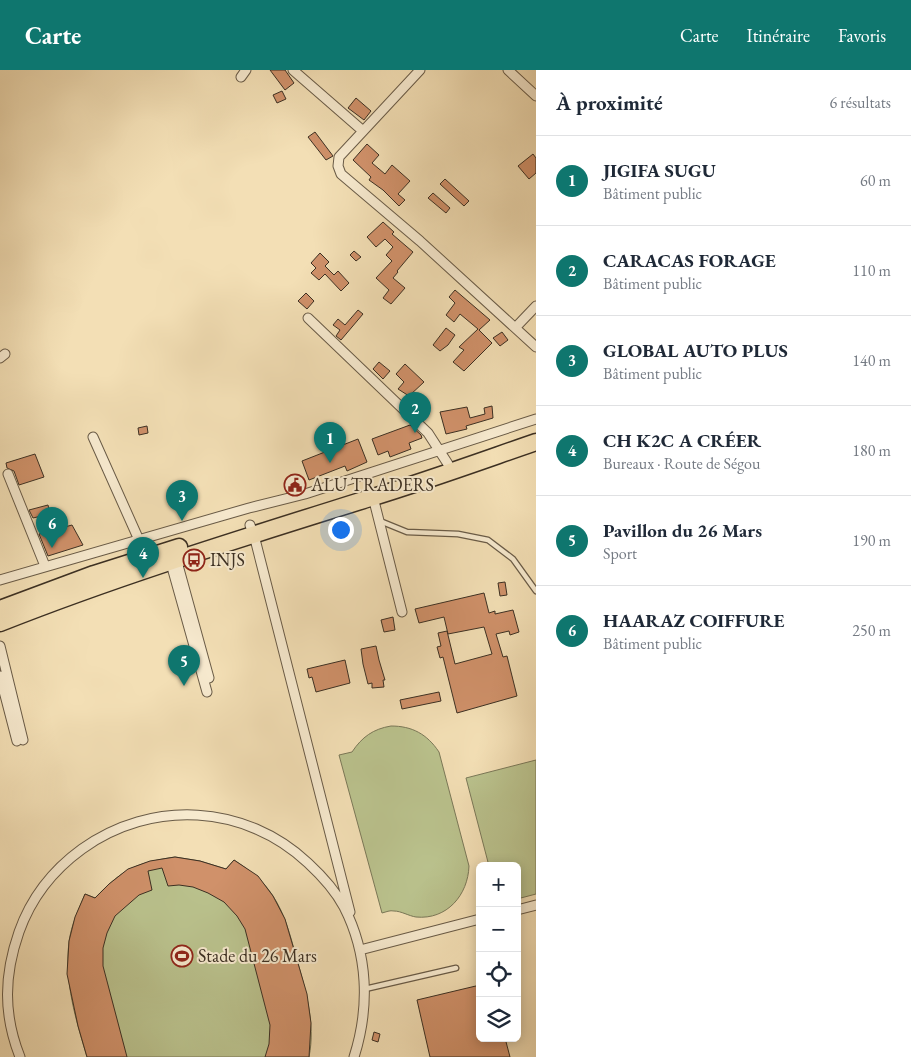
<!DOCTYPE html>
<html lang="fr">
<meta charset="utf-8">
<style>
body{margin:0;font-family:"EB Garamond",serif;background:#f2f2f3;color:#1f2937}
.controls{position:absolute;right:15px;bottom:15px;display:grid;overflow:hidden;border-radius:8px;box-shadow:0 2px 12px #0003}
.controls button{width:45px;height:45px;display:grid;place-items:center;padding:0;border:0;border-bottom:1px solid #e0e1e3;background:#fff;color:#1f2937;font:25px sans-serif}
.you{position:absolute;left:340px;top:459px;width:18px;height:18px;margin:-12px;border:4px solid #fff;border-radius:50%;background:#1a73e8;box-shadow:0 0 0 8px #1a73e833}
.badge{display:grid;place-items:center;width:32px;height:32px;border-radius:50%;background:#0f766e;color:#fff;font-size:16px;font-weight:700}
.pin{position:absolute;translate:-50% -41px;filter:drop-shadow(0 1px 2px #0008)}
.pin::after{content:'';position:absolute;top:26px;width:18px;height:15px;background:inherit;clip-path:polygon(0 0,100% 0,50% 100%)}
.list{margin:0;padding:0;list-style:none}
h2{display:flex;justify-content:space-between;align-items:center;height:65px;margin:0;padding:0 20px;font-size:21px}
h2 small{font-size:16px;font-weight:400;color:#747a83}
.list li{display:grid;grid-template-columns:32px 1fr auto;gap:15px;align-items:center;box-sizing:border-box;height:90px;padding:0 20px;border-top:1px solid #e0e1e3}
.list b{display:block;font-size:19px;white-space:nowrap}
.list p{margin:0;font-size:16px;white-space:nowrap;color:#747a83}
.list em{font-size:16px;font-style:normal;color:#747a83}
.icon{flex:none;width:28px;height:28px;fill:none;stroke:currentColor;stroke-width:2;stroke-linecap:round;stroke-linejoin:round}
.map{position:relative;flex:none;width:536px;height:987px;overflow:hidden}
header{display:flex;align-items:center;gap:30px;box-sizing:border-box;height:70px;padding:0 25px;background:#0f766e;color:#fff}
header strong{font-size:24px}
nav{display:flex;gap:28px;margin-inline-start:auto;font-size:18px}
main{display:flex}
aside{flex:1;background:#fff}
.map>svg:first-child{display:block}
.garden{fill:#bac28d;stroke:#7a7858}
.building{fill:#d0916a;stroke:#3b2f22}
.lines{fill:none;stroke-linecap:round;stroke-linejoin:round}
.lane-casing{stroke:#695b47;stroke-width:7}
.street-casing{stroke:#695b47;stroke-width:11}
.highway-casing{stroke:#3b2f22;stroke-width:19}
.lane{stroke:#f7eacf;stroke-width:4.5}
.street{stroke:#f7eacf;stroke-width:9}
.highway{stroke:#f3dfb5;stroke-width:16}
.labels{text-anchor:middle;stroke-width:4;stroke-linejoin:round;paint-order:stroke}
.poi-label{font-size:18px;fill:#3b2f22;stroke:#f7eacf;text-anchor:start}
</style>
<header>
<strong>Carte</strong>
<nav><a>Carte</a><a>Itinéraire</a><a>Favoris</a></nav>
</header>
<main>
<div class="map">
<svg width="536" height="987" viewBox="0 0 536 987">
<rect width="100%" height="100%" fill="#f3dfb5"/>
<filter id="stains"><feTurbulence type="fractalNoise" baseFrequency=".004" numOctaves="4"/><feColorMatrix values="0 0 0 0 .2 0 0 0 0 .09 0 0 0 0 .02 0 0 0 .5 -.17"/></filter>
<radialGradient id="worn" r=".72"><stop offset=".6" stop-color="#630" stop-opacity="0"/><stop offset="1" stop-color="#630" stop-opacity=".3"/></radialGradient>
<path class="garden" d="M391,656c21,0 36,8 48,26l30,114c-1,29 -22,54 -53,51 -7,-1 -15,-6 -22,-6 -4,-1 -8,1 -12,2l-43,-158 13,-3c10,-15 21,-23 39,-26z
M536,690v134l-19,5v-33h-28l-23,-88z
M175,787l25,4 26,8 8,-9c15,10 29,20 39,36 12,18 17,39 23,60 9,33 20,67 13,101h-222c-11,-37 -23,-75 -18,-115 2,-17 10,-33 16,-48l10,4c28,-29 40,-35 80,-41z"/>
<path class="building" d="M270,0h15l9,13 -9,7z
M282,21l4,8 -9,4 -4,-8z
M356,28l15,13 -7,9 -16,-12z
M315,62l18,24 -7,4 -18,-23z
M367,74l12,11 -7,8 13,11 7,-9 18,16 -12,13 7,6 -6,6 -16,-16 -14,-10 2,-3 -18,-17z
M533,84l3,4v15l-7,6 -11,-13z
M445,109l24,22 -5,5 -24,-22z
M433,123l17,15 -4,5 -18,-15z
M383,152l11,10 -2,2 21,18 -16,19 1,1 -5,6 12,10 -14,16 -8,-6 6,-8 -13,-12 16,-17 -6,-6 7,-8 -8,-8 -9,8 -9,-10z
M354,181l7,6 -5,4 -6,-6z
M320,183l9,9 -4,4 9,9 4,-4 11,12 -8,8 -16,-17 -6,6 -8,-7 5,-5 -5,-5z
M455,220l35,30 -11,10 13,13 -28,28 -11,-9 11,-12 -5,-3 19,-18 -18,-15 -6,8 -8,-7 9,-12 -6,-6z
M306,223l8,8 -7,8 -9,-8z
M358,240l5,4 -22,26 -5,-4 4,-6 -7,-5 5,-6 7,6z
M446,258l9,7 -7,10 -8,6 -7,-6z
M502,262l6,8 -8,6 -7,-8z
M379,292l11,9 -7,8 -10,-10z
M405,294l19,18 -15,14 -11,-7 6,-7 -8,-8z
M416,331l10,10 -5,4 -9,-10z
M492,336l1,12 -27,8 1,3 -21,5 -6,-22 27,-5 3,11 15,-4 -1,-6z
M410,355l11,10 1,3 -13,5 2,6 -21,8 -2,-6 -10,4 -6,-16z
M147,356l1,7 -9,2 -1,-7z
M358,369l9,23 -20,9 -2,-5 -36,14 -7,-19z
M35,384l9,23 -25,8 -5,-14 -7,-3 -1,-5z
M48,435l2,9 -17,4 -4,-8z
M72,455l11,20 -35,11 -9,-22z
M505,512l2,13 -7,1 -2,-13z
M484,523l5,20 6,-2v3l18,-4 6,22 -9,3 -1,-4 -13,3 7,23 4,-1 10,40 -60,17 -14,-56 -3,1 -3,-11 4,-1 -3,-13 9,-2 8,33 37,-10 -8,-27 -36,7 -4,-17 -25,6 -4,-14z
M393,547l2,13 -11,2 -3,-12z
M376,576l3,14 6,20h-2l1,7 -12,1v-5l-4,1 -5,-20 -2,-15z
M345,590l5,23 -34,9 -4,-15 -3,1 -2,-9z
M439,622l2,9 -39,8 -2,-9z
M175,787l25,4 26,8 8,-9 24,16 15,20 12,23 22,75 4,29 -2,34h-44l4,-13 1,-19 -25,-96 -8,-13 -13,-14 -16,-9 -15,-6 -14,-2 -11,1 -6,-18 -14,3 4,19 -13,5 -24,21 -8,17 -4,15v18l24,91h-40l-9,-31 -11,-52 2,-33 6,-24 10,-23 10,4 14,-14 19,-15 22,-8z
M480,915v53h25l5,19h-80l-13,-57z
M374,962l6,2 -2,8 -6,-2z"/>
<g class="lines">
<g class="lane-casing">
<path id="lane" d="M380,451l27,11 51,2 30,6 25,19 23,32
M365,919l91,-21"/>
</g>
<g class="street-casing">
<path id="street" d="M293,0l70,61
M420,0l-81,87 -1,9 3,8 79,67 116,106
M508,0l28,26
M241,7l5,-7
M308,248l120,115 20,31
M516,257l20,-21
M0,288l5,-4
M93,367l46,103
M8,404l37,92
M373,427l29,115
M250,455l6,18 94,369
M176,488l33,120
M170,490l37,132
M0,510l249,-72 56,-14 231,-75
M0,576l23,94
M0,606l17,65
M517,840l19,-5
M360,880l120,-31
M20,987c-17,-43 -16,-82 -1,-125 12,-34 34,-62 63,-83 70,-50 163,-45 226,14 13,12 27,27 36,44 24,47 26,100 10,150"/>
</g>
<g class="highway-casing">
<path id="highway" d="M0,539l94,-35 85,-27
M0,553c121,-48 246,-86 370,-125 56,-17 111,-37 166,-56"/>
</g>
<use href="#lane" class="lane"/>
<use href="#street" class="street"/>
<use href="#highway" class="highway"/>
</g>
<defs>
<g id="civic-ring" transform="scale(1.125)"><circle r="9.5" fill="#f7eacf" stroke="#8f2418" stroke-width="1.5"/><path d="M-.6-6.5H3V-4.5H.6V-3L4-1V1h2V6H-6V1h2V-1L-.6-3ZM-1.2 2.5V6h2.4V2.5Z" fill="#8f2418"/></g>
<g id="bus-ring" transform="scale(1.125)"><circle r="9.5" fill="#f7eacf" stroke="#8f2418" stroke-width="1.5"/><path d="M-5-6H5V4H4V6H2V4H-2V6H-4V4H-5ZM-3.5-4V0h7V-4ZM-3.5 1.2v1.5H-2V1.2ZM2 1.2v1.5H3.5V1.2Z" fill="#8f2418"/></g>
<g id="stadium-ring" transform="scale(1.125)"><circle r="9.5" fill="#f7eacf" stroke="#8f2418" stroke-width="1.5"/><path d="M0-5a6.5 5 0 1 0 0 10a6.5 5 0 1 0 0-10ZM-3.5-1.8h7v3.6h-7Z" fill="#8f2418"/></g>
</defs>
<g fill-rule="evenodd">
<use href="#civic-ring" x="295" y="415"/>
<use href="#bus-ring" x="194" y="490"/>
<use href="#stadium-ring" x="182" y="886"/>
</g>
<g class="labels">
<g class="poi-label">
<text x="311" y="421">ALU TRADERS</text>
<text x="210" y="496">INJS</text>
<text x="198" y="892">Stade du 26 Mars</text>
</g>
</g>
<rect width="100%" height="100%" filter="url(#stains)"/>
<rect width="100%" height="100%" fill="url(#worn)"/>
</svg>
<div class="controls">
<button>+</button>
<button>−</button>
<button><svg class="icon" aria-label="locate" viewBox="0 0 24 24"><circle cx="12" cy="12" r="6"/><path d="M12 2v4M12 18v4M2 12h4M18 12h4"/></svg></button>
<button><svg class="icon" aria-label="layers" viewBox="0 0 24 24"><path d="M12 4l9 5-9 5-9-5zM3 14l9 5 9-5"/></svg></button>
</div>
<div class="you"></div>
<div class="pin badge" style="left:330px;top:393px">1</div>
<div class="pin badge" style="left:415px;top:363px">2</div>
<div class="pin badge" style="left:182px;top:451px">3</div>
<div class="pin badge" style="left:143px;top:508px">4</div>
<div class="pin badge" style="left:184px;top:616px">5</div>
<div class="pin badge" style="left:52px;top:478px">6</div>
</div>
<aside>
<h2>À proximité<small>6 résultats</small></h2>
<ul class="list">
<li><span class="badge">1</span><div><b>JIGIFA SUGU</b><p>Bâtiment public</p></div><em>60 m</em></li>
<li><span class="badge">2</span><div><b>CARACAS FORAGE</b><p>Bâtiment public</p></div><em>110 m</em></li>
<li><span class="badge">3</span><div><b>GLOBAL AUTO PLUS</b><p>Bâtiment public</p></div><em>140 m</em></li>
<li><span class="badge">4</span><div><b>CH K2C A CRÉER</b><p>Bureaux · Route de Ségou</p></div><em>180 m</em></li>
<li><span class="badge">5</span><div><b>Pavillon du 26 Mars</b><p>Sport</p></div><em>190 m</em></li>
<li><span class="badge">6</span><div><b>HAARAZ COIFFURE</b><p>Bâtiment public</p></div><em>250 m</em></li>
</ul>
</aside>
</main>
